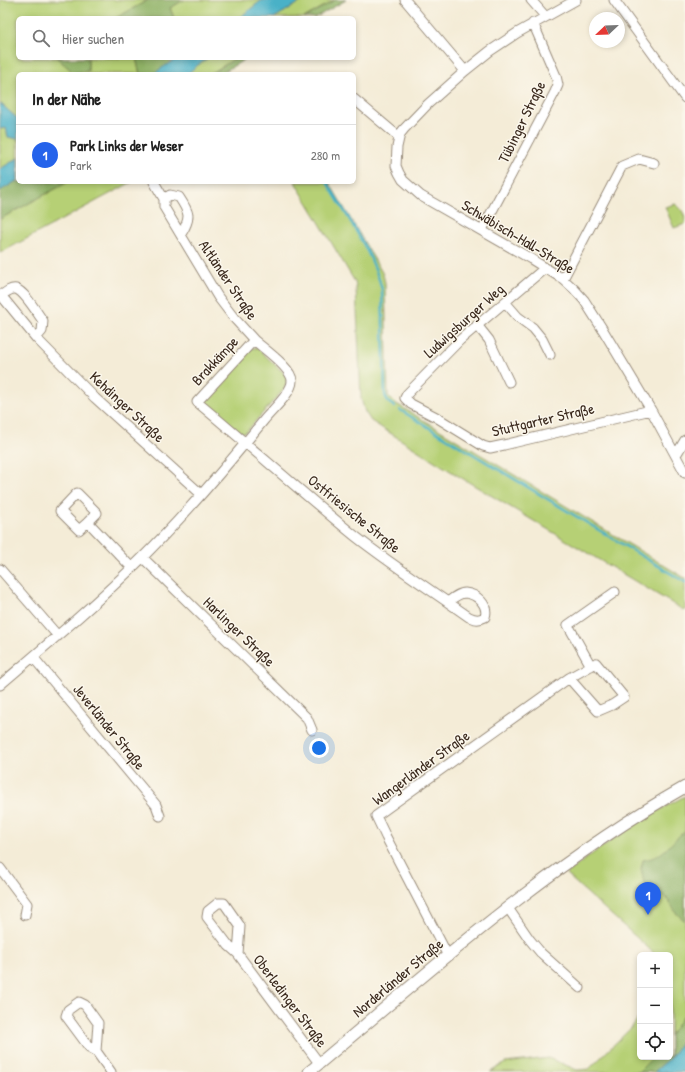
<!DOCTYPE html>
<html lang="de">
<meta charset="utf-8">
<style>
body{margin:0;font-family:"Patrick Hand",sans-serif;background:#f2f2f2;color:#222}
.controls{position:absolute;right:12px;bottom:12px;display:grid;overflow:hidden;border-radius:6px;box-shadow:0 2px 6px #0003}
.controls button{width:36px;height:36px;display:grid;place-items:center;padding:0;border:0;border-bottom:1px solid #e0e0e0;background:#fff;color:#222;font:20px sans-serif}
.compass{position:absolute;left:589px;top:12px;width:36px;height:36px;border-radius:50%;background:#fff;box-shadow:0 2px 6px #0003;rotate:247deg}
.you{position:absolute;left:319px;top:748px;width:14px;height:14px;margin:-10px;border:3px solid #fff;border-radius:50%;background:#1a73e8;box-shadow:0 0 0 6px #1a73e833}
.badge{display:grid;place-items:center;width:26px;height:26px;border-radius:50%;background:#2563eb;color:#fff;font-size:13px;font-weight:700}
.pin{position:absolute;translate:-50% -33px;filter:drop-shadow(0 1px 2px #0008)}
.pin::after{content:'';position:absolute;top:21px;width:14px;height:12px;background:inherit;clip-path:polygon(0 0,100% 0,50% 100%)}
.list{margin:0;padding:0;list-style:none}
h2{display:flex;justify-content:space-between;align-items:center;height:52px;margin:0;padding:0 16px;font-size:17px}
h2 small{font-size:13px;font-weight:400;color:#767676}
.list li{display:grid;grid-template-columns:26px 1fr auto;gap:12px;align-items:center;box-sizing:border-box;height:60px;padding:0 16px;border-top:1px solid #e0e0e0}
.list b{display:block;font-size:15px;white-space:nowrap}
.list p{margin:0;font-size:13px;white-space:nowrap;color:#767676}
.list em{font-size:13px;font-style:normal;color:#767676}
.icon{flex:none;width:22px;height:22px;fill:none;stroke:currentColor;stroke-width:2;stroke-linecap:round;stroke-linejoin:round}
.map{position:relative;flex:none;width:685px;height:1072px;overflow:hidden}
.search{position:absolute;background:#fff;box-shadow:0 2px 6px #0003;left:16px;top:16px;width:340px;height:44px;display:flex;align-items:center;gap:10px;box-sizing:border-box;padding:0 14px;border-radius:6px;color:#767676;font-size:15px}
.panel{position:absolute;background:#fff;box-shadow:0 2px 6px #0003;left:16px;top:72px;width:340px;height:112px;border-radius:6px}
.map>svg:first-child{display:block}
.green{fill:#b6d075;stroke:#787d4a}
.forest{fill:#90b266;stroke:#666e42}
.water{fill:#48b1c7;stroke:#426e72}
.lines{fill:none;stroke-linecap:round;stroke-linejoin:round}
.stream{stroke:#48b1c7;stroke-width:2.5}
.minor-casing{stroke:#988b7a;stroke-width:11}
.tertiary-casing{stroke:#988b7a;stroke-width:13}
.minor{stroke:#fff;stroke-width:9}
.tertiary{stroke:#fff;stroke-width:11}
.labels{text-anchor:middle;stroke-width:3;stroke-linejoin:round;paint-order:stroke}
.street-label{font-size:15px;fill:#3b2a1e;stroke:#fbf7ec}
</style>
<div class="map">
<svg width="685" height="1072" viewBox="0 0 685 1072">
<rect width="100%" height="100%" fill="#fbf7ec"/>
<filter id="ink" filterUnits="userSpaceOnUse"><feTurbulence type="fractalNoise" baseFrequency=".025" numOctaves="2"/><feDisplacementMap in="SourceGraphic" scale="8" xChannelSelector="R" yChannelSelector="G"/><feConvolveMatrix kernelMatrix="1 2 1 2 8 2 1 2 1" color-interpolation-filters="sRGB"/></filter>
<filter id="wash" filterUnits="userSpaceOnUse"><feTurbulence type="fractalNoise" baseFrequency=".012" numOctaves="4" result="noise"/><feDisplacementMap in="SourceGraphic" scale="16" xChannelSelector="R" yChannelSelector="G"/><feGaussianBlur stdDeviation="0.9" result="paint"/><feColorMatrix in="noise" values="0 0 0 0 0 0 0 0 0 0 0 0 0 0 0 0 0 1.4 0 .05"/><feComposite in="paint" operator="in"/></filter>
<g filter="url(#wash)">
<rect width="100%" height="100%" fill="#f4ecd7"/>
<path class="green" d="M0,0h148l-32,18h-98v40h39l18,15 13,-2v-13h48l4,16h-122v45l-18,-16z
M184,0h78l-23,18h-65l-4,-10z
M304,0h31l-31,18h-30z
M208,58h28l-26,16h-23l11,-9z
M6,128l2,9 10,2v19l-18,11v-40z
M68,182h64l-132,71v-34z
M295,182h34l54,92 2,9 3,113 7,7 290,175v33l-225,-134 -89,-56 -6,-9 -4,-13 -5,-111 -1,-6z
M675,204c8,5 10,11 10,20l-11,4 -9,-21z
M251,348h6l29,27 1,5 -2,8 -39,44 -5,1 -39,-31z
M685,796v276h-195l15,-9 44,-5 28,12 12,-1 43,-42 8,-11v41h30v-102h-14l-90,-81c36,-29 77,-56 119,-78z"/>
<path class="forest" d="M148,0h36l-14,8 4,10h-58z
M335,0h11l-31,18h-11z
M57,58h31v13l-14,2z
M136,58h34v5l-17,11h-13z
M236,58h11l-27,16h-10z
M18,180v2h50l-68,37v-28z
M685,831v90l-8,-7 -11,-17 -13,-6 -9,-8 -3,-15 2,-8c22,-3 26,-17 42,-29z
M685,1013v24l-14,20 -17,15h-16l15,-15h17v-22z"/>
<path class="water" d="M262,0h42l-30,18h-35z
M177,58h31l-10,7 -11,9h-34z
M0,103l18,16v20l-10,-2 -2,-9 -6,1z
M18,158v22l-18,11v-22z
M685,1037v35h-31l17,-15z"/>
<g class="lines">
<path class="stream" d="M327,182c18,31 47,73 55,108l3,105 3,7 7,5
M400,410l285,172"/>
</g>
</g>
<g filter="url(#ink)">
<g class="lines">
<g class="minor-casing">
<path id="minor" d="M405,0l60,71
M531,0l14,16
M576,0l-59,33 -27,18 -25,20 -37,33 -24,25 -4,5 -3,13 -1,19 3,7 4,7 18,16 110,63 32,20 11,10 10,11 19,30 48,80 34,63
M614,0l71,98
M354,99l45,38
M154,182l10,17v8l54,90 16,21 20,22
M164,199l6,-4 9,2c10,15 13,20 2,37
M482,230l73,-138 3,-7 -2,-9 -23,-53
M545,268l-85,72 -53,54 -2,4 6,6 25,13 47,29 7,2 14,-3 147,-35
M563,279l59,-113 17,-7 15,4
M0,294l36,44 6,-7 1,-10c-6,-8 -18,-29 -27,-32 -6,-1 -11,4 -15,7
M505,302l13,15 15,11 9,11 8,16
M477,325l12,15 20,42
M36,338l59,60 106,96
M676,455l9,-15
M88,522l-9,8 -19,-19 17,-18 20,20 -9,9 44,46
M143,558l164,160 5,12
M0,569l58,67
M33,657l123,148 4,11
M591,666l-23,-41 47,-33
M0,685c48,-41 97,-82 142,-127 43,-43 84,-91 122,-138 7,-9 28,-27 28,-39 0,-13 -28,-32 -38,-41l-57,62c53,44 104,90 158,134 37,29 76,54 114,81 7,3 10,3 16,0 4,-12 -8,-23 -20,-24 -6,0 -12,5 -17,9
M0,868l27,36 -2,11
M508,908l22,32 11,13 39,35
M238,954l-9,-8 -22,-29 1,-6 10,-8h6l16,23 -2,28 81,109
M448,956l-62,-119 -10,-21 193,-138 27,-15 28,34 -12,8 -14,6 -29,-33
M96,1051l2,-28 -13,-18 -6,-3 -11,8 -2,6 23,31 7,4 15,21"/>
</g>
<g class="tertiary-casing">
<path id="tertiary" d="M309,1072c121,-101 238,-207 376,-285"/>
</g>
<use href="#minor" class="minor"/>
<use href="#tertiary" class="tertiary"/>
</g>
</g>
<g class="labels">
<g class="street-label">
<text transform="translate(522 122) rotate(-64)" y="5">Tübinger Straße</text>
<text transform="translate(518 237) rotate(31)" y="5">Schwäbisch-Hall-Straße</text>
<text transform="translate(228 280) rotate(56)" y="5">Altländer Straße</text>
<text transform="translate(464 321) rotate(-42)" y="5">Ludwigsburger Weg</text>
<text transform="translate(215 361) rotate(-47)" y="5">Brakkämpe</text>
<text transform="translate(127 407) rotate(43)" y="5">Kehdinger Straße</text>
<text transform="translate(543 420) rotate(-13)" y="5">Stuttgarter Straße</text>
<text transform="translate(354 514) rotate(39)" y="5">Ostfriesische Straße</text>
<text transform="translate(239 632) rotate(44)" y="5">Harlinger Straße</text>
<text transform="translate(109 727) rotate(51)" y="5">Jeverländer Straße</text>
<text transform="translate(421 768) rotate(-36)" y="5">Wangerländer Straße</text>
<text transform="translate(398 978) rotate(-40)" y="5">Norderländer Straße</text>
<text transform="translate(290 1001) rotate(53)" y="5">Oberledinger Straße</text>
</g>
</g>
</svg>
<div class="controls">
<button>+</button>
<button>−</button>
<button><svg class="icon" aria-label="locate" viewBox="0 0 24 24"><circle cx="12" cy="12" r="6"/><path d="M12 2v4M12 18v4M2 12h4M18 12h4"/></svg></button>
</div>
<svg class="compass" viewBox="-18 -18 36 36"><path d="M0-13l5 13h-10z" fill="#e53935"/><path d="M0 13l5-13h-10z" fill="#767676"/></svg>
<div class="you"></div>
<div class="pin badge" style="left:648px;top:915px">1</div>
<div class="search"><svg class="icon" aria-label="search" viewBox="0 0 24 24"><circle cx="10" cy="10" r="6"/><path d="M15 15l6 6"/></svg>Hier suchen</div>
<section class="panel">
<h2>In der Nähe<small></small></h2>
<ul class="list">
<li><span class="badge">1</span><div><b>Park Links der Weser</b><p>Park</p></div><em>280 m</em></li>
</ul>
</section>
</div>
